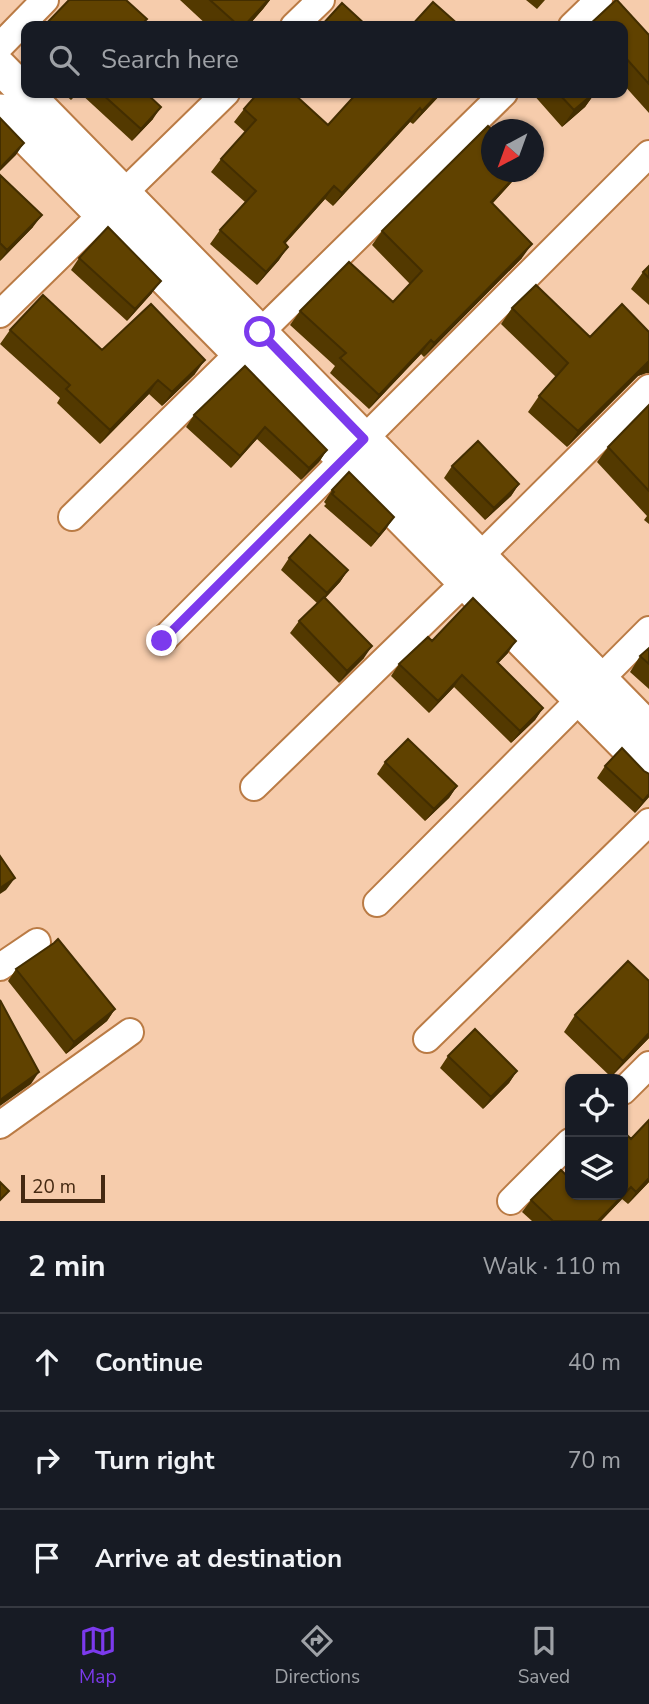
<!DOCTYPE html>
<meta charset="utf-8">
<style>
body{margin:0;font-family:"Nunito Sans",sans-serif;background:#242831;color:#f1f3f6}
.controls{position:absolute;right:21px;bottom:21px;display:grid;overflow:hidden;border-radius:14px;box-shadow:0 2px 5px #0004}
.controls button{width:63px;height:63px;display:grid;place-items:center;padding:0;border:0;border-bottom:2px solid #363941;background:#171b24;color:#f1f3f6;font:35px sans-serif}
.compass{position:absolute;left:481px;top:119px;width:63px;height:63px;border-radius:50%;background:#171b24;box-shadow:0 2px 5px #0004;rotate:221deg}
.scale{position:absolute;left:21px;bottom:18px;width:84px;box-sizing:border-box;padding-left:7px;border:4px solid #442912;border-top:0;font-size:19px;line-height:24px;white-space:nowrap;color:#442912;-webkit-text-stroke:5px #f6ccac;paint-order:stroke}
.stop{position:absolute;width:21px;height:21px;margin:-16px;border:5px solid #7c3aed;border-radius:50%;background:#fff}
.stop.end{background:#7c3aed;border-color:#fff;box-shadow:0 2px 7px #0008}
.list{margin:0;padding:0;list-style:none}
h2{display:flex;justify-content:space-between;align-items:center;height:91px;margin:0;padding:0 28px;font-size:30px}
h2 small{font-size:23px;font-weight:400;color:#9ea1a6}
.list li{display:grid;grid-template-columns:46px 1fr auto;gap:21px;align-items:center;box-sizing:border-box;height:98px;padding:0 28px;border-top:2px solid #363941}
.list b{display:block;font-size:26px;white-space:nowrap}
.list em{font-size:23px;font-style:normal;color:#9ea1a6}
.icon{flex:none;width:38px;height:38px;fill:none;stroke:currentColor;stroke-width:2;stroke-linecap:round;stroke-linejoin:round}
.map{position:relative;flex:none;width:649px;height:1221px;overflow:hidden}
.search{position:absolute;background:#171b24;box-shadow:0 2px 5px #0004;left:21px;right:21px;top:21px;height:77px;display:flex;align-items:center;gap:18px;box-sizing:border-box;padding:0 24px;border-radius:14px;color:#9ea1a6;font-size:26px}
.sheet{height:385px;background:#171b24}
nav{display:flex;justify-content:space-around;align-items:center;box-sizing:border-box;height:98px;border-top:2px solid #363941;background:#171b24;font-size:19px;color:#9ea1a6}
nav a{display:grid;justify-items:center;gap:4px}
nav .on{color:#7c3aed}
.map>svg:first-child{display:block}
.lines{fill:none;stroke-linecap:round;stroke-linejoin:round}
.minor-casing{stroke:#ba7b45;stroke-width:30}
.tertiary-casing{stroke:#ba7b45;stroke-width:37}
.minor{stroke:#fff;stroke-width:26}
.tertiary{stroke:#fff;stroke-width:33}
.wall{fill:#533900}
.shaded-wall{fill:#432e00}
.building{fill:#604200;stroke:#432e00;stroke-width:2}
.route{stroke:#7c3aed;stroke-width:9}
</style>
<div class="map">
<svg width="649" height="1221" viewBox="0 0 649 1221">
<rect width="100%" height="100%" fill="#f6ccac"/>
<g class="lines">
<g class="minor-casing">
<path id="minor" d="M294,26l27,-26
M572,26l27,-26
M0,46l45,-46
M0,314l226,-221
M72,517l432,-424
M162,641l487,-487
M254,787l211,-205 14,-25 170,-169
M377,903l272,-273
M0,967l37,-25
M427,1039l222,-217
M623,1091l26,-26
M0,1125l130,-93
M511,1201l59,-59"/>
</g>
<g class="tertiary-casing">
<path id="tertiary" d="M0,67l649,662
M0,111l649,658"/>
</g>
<use href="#minor" class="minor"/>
<use href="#tertiary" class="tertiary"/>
</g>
<path class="wall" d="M180,0h90l-7,9 -15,17h-40z
M526,0h19l-8,9z
M623,26l26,9v78l-26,-29z
M26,46v13l-5,-5z
M63,93h15l-7,7z
M80,93h66l7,26 -21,22z
M355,93h87l-29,31 -3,-2 -77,84 -8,-7 -40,45 -6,16 -22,25 -47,-41 10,-14 25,-28 -34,-30 10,-13 24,-27 -11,-10 10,-13 84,16 28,-31z
M532,93h63l-10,14 -23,20z
M492,172h29l-29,32 30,54 -98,99 -3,-3 -52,55 -39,-36 5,-7 -45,-41 10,-14 93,-9 17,-18 -38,-39 10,-14z
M0,175l33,52 -33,34z
M79,258l73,35 -25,28 -56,-51z
M649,266v39l-18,-16 12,-17z
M512,308l78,29 59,-5v41h-3l-8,3 -71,71 -39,-35 11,-16 17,-19 -55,-53z
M10,330l92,20 93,24 -33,32 -13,-12 -49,50 -43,-41 3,-5 -60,-54z
M245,366l82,84 -8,12 -18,18 -44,-41 -26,29 -45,-41 8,-12z
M649,405v119l-5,-4 3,-4 -50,-54 11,-15z
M452,466l67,18 -8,12 -26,24 -41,-42z
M332,490l54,39 -15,18 -47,-41 2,-2 -2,-2z
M289,558l59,12 -8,12 -15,16 39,60 -25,25 -49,-50 9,-12 18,-18 -36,-33z
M432,641l76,12 -10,10 45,45 -8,12 -24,23 -57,-56 -25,26 -38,-37 8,-12z
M649,648v41l-19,-17 10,-16z
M385,762l72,24 -8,12 -24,23 -48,-47z
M605,766l39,5 5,3v23l-14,16 -38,-35z
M16,969l99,40 -8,12 -41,33 -58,-73z
M649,981v57l-38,39 -47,-45 11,-17z
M448,1056l69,15 -8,12 -26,26 -43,-41z
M649,1120v62l-21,22 -6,-5 -21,22h-69l-10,-9 9,-12 100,-61z"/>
<path class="shaded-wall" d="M268,0h2l-7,9 -15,17h-4z
M439,93h3l-29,31 9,-13z
M594,93h1l-10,14 -23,20 12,-17z
M161,107l-8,12 -21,22 9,-12z
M420,108l-10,14 -77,84 9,-13z
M24,143l-8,12 -16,16v-3z
M519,172h2l-40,44 10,-14z
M334,186l-9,13 -51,57 10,-14z
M42,215l-9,12 -33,34 7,-11z
M532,244l-10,14 -98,99 10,-14z
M288,247l-9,13 -22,25 9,-13z
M161,281l-9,12 -25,28 8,-12z
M431,340l-10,14 -52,55 10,-14z
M205,360l-10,14 -33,32 10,-14z
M649,361v12h-3l-8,3 -71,71 11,-16z
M158,380l-9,14 -49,50 10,-14z
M265,427l-8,12 -26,29 9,-12z
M327,450l-8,12 -18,18 8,-12z
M519,484l-8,12 -26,24 9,-12z
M394,517l-8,12 -15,18 8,-12z
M348,570l-8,12 -21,23 8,-12z
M516,641l-8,12 -20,21 9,-12z
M372,646l-8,12 -25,25 8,-12z
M462,675l-8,12 -25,26 9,-12z
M543,708l-8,12 -24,23 9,-12z
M457,786l-8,12 -24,23 9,-12z
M649,794v3l-14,16 8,-12z
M15,878l-9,12 -6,4v-6z
M115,1009l-8,12 -41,33 8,-12z
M649,1033v5l-38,39 12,-16z
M517,1071l-8,12 -26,26 8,-12z
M39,1072l-8,12 -31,22v-6z
M649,1178v4l-21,22 8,-12z
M631,1187l-9,12 -21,22h-3z"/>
<path class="building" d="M69,0h57l21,19 -7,7h-96z
M210,0h58l-24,26h-5z
M616,0h1l32,35v49l-24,-27 -2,2v-33h-35z
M433,2l27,24h-49z
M342,3l25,23h-46z
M101,93h45l15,14 -20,22z
M258,93h35l35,32 29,-32h82l-17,18 -2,-3 -78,85 -8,-7 -50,56 4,5 -22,25 -46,-42 36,-39 -35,-32 35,-39 -12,-11z
M558,93h36l-20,17z
M0,118l24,25 -24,25z
M488,126l4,4v42h27l-28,30 41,42 -98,99 -3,-3 -52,55 -39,-37 6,-5 -46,-42 49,-49 44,40 29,-31 -40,-40z
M0,175l42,40 -35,35 -7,-7z
M108,227l53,54 -26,28 -56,-51z
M649,266v12l-6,-6z
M536,285l54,52 32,-33 27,28v29l-71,70 -39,-35 29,-33 -56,-55z
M43,295l59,55 49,-46 54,56 -33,32 -14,-12 -48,50 -44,-41 4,-4 -60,-55z
M245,366l82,84 -18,18 -44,-41 -25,29 -46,-41z
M649,405v86l-41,-44z
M478,441l41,43 -25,24 -42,-42z
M349,472l45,45 -15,18 -47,-41 2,-2 -2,-2z
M310,535l38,35 -21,23 -38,-35z
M324,597l48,49 -25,25 -48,-50z
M473,598l43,43 -19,21 46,46 -23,23 -58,-56 -24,26 -39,-37 29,-27 4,4z
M649,648v16l-9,-8z
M408,739l49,47 -23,23 -49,-47z
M622,748l22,23 5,3v20l-6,7 -38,-35z
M0,856l15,22 -15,10z
M58,939l57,70 -41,33 -58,-73 38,-26z
M628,961l21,20v52l-26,28 -48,-46z
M0,1000l39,72 -39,28z
M475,1029l42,42 -26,26 -43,-41z
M649,1120v58l-13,14 -5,-5 -33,34h-45l-22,-21 30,-30 7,7 2,-2v20h53v-64l8,8z
M0,1182l9,9 -9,9z"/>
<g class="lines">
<path class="route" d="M162,641l202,-202 -104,-107"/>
</g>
</svg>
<div class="controls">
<button><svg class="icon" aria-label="locate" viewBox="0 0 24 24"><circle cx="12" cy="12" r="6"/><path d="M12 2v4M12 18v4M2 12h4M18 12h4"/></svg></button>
<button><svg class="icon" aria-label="layers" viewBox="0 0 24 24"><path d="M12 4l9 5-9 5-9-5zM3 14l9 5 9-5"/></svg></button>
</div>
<svg class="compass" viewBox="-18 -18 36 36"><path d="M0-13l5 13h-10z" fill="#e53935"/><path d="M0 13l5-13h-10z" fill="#9ea1a6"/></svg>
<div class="scale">20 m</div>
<div class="stop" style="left:260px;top:332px"></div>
<div class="stop end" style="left:162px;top:641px"></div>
<div class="search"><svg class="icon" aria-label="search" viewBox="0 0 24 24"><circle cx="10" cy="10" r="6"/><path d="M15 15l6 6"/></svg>Search here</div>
</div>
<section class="sheet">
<h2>2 min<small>Walk · 110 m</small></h2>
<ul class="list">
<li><svg class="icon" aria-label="ahead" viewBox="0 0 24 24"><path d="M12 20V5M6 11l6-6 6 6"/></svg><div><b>Continue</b></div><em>40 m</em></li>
<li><svg class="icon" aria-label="right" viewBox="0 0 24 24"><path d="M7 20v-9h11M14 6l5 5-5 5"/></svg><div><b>Turn right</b></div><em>70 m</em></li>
<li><svg class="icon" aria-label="arrive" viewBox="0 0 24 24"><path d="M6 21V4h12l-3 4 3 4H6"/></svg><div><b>Arrive at destination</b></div></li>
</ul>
</section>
<nav>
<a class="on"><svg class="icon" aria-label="map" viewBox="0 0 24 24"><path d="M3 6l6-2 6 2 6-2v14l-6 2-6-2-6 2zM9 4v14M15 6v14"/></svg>Map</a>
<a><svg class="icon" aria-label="directions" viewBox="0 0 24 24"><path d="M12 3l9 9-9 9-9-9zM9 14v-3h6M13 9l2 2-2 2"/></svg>Directions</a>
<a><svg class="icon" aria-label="saved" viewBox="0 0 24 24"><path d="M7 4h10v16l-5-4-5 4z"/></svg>Saved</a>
</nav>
